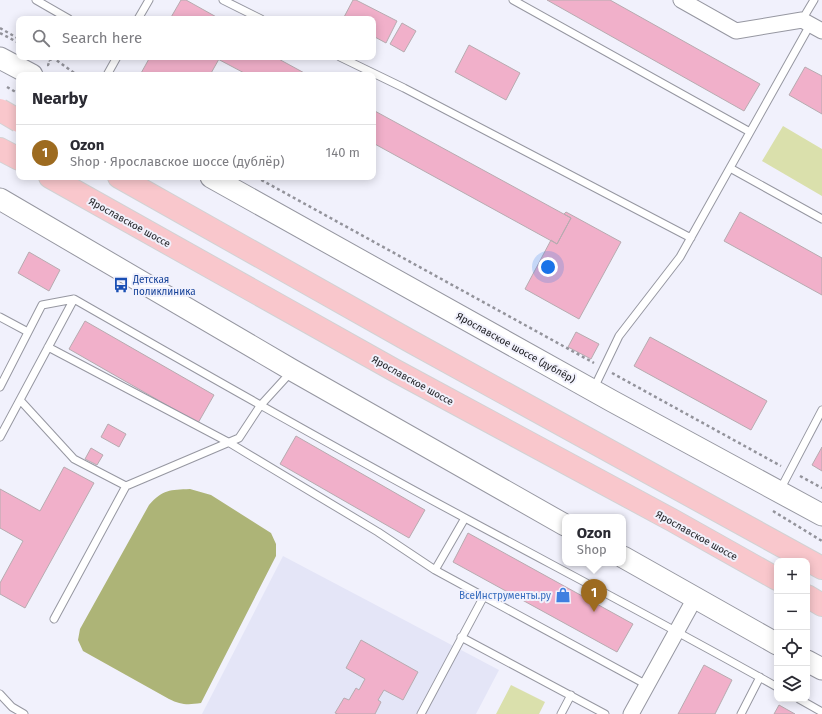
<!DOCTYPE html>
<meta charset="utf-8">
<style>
body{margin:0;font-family:"Fira Sans",sans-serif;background:#f7f7f7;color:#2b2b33}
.controls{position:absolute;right:12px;bottom:12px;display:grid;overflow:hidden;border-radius:8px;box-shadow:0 2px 10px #0003}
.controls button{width:36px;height:36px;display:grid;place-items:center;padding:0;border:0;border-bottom:1px solid #e1e1e2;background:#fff;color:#2b2b33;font:20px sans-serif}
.you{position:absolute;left:548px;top:267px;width:14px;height:14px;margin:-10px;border:3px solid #fff;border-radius:50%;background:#1a73e8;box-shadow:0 0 0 6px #1a73e833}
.badge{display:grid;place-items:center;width:26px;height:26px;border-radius:50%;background:#9d6b20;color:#fff;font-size:13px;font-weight:700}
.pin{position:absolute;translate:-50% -33px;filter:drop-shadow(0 1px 2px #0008)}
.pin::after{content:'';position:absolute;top:21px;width:14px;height:12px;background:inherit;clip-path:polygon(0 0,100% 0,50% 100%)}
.popup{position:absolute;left:562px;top:514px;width:64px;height:52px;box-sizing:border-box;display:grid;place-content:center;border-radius:8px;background:#fff;filter:drop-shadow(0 1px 3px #0005);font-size:13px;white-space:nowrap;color:#7c7c81}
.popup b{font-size:15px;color:#2b2b33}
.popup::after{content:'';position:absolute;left:50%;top:100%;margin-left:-8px;border:8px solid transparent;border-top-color:#fff}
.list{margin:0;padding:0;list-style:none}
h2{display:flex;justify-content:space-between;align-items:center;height:52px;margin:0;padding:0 16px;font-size:17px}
h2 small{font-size:13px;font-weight:400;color:#7c7c81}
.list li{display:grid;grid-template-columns:26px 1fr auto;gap:12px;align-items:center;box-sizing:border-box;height:56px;padding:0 16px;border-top:1px solid #e1e1e2}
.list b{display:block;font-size:15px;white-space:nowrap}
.list p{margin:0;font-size:13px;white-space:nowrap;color:#7c7c81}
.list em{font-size:13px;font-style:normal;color:#7c7c81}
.icon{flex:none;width:22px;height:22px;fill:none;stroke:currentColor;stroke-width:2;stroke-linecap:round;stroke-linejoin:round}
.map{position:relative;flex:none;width:822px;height:714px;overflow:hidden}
.search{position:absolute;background:#fff;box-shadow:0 2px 10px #0003;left:16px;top:16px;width:360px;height:44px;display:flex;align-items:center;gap:10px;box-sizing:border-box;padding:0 14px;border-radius:8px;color:#7c7c81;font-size:15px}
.panel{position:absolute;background:#fff;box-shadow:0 2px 10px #0003;left:16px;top:72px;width:360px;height:108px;border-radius:8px}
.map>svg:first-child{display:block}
.built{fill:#e4e5f7}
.green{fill:#dae0ac}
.forest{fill:#adb477}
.building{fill:#f1b0ca;stroke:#b7abb0}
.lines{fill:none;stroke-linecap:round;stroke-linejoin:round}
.lane-casing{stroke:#9697a1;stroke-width:9}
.street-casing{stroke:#9697a1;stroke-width:17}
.secondary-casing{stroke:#9697a1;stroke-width:23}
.primary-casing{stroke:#d2d2d3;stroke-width:24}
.path{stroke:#93939b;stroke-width:2.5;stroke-dasharray:3 3;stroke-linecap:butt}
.lane{stroke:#fff;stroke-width:7}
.street{stroke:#fff;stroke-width:15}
.secondary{stroke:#fff;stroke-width:21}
.primary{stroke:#f9c7cc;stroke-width:22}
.primary-bridge-casing{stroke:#d2d2d3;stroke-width:24;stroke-linecap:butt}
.primary-bridge{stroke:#f9c7cc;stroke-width:22}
.labels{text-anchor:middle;stroke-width:4;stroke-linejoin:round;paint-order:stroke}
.street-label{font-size:10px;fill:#1d1e22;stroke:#f1f1fc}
.transit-label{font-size:10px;fill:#164399;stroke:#f1f1fc;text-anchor:start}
.shop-label{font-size:10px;fill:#366cbe;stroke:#f1f1fc;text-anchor:end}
</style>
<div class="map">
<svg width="822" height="714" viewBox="0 0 822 714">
<rect width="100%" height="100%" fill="#f1f1fc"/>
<path class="built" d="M283,556l216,114 -23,44h-274z"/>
<path class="green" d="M783,126l39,23v47l-60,-35z
M511,685l34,17 -6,12h-43z"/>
<path class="forest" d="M190,489l21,6 60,38 5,11v12l-75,147c-13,2 -20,2 -32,-4l-86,-48 -5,-11 2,-11 69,-124c14,-16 21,-15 41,-16z"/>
<path class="building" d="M181,0h5l34,19h-50z
M353,0h3l41,21 -11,22 -13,-7v-17h-30z
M547,0h63l150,84 -16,27z
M402,23l14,8 -12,21 -14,-8z
M469,45l51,28 -14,27 -51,-28z
M150,57h64l5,2 -9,16h-70z
M214,57h61l33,18h-60z
M805,67l17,9v38l-33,-19z
M373,110l198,108 -14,26 -184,-101z
M566,212l55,30 -42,77 -54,-30 26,-49 6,4 14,-26 -7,-4z
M740,212l82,46v37l-98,-54z
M29,252l31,18 -11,21 -31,-18z
M85,321l129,74 -16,28 -129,-74z
M576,332l23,12 -8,15 -23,-12z
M650,337l117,64 -16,29 -117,-64z
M108,424l18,10 -7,13 -18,-10z
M296,436l129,74 -16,28 -129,-74z
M822,447v24l-10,-6z
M91,448l12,7 -6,10 -12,-6z
M64,467l30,16 -69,125 -25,-14v-11l23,-42 -23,-13v-39l40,22z
M468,533l165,91 -16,28 -164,-90z
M361,640l57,32 -15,28 -19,-10 -6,10 3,2 -6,12h-37l-3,-1 9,-15 5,2 7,-12 3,2 6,-11 -19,-11z
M704,665l28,15 -17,34h-37z
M779,705l16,9h-21z"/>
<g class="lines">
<g class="lane-casing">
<path id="lane" d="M36,0l33,19
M223,0l38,19
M513,0l237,132
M138,19l11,-19
M802,20l12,-20
M340,57l64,31 287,150
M107,75l10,-18
M730,168l92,51
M0,317l28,15
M48,347l180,95 150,90 57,38 212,115
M0,387l42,-82 32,-6c129,74 259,148 391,219 104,56 209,111 312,169
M594,388l25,-52 61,-79 130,-232
M20,400l54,59 52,27
M0,437l74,-138
M780,490l42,-80
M435,570l30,-52
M54,619l72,-133 113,-48 21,-32 31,-34
M461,637l144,77
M0,694l12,13 12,7
M799,699l23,13
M421,714l63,-118
M561,714l10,-19
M741,714l19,-37"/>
</g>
<g class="street-casing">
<path id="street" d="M681,0l55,31 66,-11 20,11
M631,714l64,-116"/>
</g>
<g class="secondary-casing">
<path id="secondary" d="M0,58l32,17
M211,177l401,224 210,114
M0,199l292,171 273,155
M623,557l154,87
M807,661l15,8"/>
</g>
<g class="primary-casing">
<path id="primary" d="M0,149l19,10
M50,177l344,193 278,150 105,59
M119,177l291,164 412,227
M807,596l15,9"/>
</g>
<path class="path" d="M0,28l19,11
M0,33l19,10
M44,57l6,4
M52,57l25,18
M47,65h1l4,-8
M7,87l12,7
M256,177l338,186
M612,373l169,93
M800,476l22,12
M773,511l49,30"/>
<use href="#lane" class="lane"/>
<use href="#street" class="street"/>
<use href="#secondary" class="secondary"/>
<use href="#primary" class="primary"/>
<g class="primary-bridge-casing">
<path id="primary-bridge" d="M0,110l19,11"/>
</g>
<use href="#primary-bridge" class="primary-bridge"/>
</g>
<defs>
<g id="bus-bare" transform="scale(1.2)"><path d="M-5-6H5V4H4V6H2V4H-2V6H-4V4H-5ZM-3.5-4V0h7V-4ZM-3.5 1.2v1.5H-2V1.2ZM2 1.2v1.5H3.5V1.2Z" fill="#1a4fb4" stroke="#f1f1fc" stroke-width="2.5" paint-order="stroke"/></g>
<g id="shop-bare" transform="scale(1.2)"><path d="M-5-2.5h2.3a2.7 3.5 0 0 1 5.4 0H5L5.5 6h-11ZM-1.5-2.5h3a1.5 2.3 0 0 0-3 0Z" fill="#3f7fe0" stroke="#f1f1fc" stroke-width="2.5" paint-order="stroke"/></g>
</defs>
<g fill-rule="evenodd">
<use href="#bus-bare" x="121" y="285"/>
<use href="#shop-bare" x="563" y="595"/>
</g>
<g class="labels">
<g class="street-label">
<text transform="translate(130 222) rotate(29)" y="4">Ярославское шоссе</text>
<text transform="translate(516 347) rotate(29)" y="4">Ярославское шоссе (дублёр)</text>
<text transform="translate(413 380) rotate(29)" y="4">Ярославское шоссе</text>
<text transform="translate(697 535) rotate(29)" y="4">Ярославское шоссе</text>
</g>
<g class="transit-label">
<text x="133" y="283">Детская<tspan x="133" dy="12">поликлиника</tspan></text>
</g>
<g class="shop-label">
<text x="551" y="599">ВсеИнструменты.ру</text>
</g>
</g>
</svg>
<div class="controls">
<button>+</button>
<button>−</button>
<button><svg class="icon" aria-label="locate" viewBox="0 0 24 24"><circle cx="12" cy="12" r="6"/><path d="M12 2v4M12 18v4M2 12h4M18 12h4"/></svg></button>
<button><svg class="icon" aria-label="layers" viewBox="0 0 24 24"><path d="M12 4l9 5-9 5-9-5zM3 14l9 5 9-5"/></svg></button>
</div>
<div class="you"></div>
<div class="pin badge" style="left:594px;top:612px">1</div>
<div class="popup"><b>Ozon</b>Shop</div>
<div class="search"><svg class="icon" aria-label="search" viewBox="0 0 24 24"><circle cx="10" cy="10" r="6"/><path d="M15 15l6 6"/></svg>Search here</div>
<section class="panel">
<h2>Nearby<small></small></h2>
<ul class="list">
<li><span class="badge">1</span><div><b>Ozon</b><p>Shop · Ярославское шоссе (дублёр)</p></div><em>140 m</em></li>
</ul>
</section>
</div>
